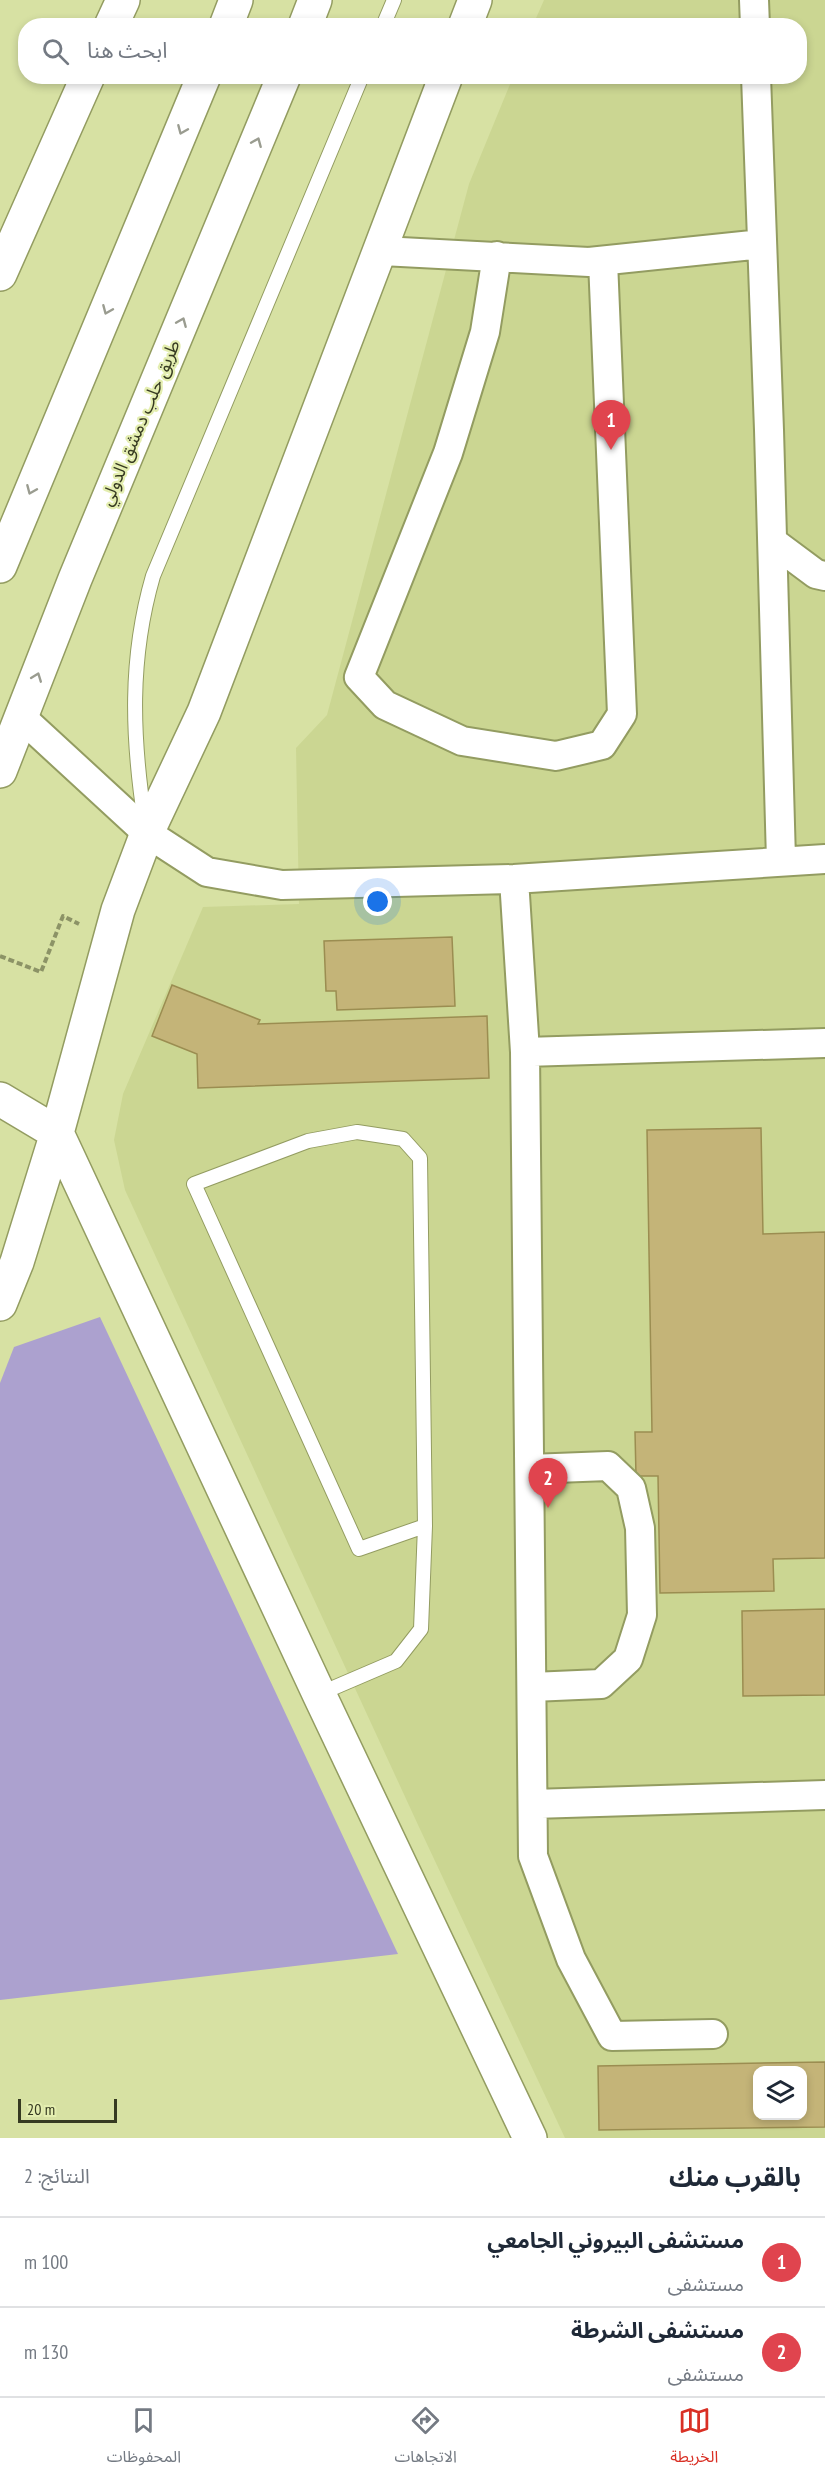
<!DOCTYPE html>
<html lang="ar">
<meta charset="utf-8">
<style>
body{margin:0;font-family:"PT Sans Narrow","Noto Sans Arabic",sans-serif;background:#f2f2f3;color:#1f2937;direction:rtl}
.controls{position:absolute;right:18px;bottom:18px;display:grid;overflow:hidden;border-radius:12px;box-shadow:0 3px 9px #0003}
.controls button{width:54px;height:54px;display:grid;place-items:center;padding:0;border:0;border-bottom:2px solid #e0e1e3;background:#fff;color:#1f2937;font:30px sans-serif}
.scale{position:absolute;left:18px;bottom:15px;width:99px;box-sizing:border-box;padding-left:6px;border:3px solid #363a21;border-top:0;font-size:16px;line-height:21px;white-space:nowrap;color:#363a21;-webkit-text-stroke:4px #e4eeb0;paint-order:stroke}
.you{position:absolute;left:378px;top:902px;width:21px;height:21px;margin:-15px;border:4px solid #fff;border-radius:50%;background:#1a73e8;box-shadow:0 0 0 9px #1a73e833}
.badge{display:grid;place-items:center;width:39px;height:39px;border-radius:50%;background:#d93025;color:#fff;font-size:20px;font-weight:700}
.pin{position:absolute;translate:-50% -50px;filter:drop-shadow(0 2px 3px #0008)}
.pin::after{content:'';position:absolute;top:32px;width:21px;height:18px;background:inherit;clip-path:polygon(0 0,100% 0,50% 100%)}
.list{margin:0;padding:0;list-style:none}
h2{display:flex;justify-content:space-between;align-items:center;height:78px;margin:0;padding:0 24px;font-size:26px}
h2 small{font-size:20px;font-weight:400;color:#747a83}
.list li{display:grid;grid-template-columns:39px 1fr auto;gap:18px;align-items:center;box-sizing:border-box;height:90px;padding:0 24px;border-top:2px solid #e0e1e3}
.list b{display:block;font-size:22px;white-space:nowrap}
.list p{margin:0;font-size:20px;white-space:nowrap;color:#747a83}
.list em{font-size:20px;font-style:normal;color:#747a83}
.icon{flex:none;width:33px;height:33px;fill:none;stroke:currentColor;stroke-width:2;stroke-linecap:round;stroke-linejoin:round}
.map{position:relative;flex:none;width:825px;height:2138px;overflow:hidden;direction:ltr}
.search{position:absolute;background:#fff;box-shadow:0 3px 9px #0003;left:18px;right:18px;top:18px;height:66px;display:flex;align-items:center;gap:15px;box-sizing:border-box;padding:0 21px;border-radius:24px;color:#747a83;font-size:22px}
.sheet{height:258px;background:#fff}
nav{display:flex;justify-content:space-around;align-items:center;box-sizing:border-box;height:84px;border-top:2px solid #e0e1e3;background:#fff;font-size:16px;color:#747a83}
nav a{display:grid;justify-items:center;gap:3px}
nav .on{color:#d93025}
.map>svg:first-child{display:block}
.built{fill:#cbd692;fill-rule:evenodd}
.green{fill:#aca1cf}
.building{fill:#c4b478;stroke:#9b8d51;stroke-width:1.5;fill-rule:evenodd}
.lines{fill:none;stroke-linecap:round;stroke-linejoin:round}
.lane-casing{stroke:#939c61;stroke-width:16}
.street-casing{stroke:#939c61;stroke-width:32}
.secondary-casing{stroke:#939c61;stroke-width:36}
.highway-casing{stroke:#939c61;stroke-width:36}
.path{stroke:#8c9366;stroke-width:4;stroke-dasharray:6 3;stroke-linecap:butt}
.lane{stroke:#fff;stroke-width:14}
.street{stroke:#fff;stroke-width:28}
.secondary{stroke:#fff;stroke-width:33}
.highway{stroke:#fff;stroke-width:33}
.oneway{stroke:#9a9c90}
.labels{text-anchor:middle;stroke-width:4.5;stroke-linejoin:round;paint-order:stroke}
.street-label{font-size:18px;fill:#363a21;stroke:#e4eeb0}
</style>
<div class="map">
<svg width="825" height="2138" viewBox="0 0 825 2138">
<rect width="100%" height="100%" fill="#d7e1a3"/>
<path class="built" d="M544,0h281v2138h-260l-146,-311 -294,-637 -11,-50 9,-46 80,-187 96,-3 -3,-156 31,-33 142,-531 44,-107 287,-1v-50l-267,-1zM758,2070h44v46h-44z"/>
<path class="green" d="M100,1317l298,637 -398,46v-617l14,-36z"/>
<path class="building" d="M452,937l3,69 -118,4 -1,-19h-10l-2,-50z
M172,985l88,35 -2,4 229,-8 2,62 -291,10 -1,-34 -45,-18z
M761,1128l2,106 62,-2v326l-52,1 1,32 -114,2 -2,-117h-22l-1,-44h17l-5,-302z
M825,1609v86l-82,1 -1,-85z
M825,2062v65l-226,3 -1,-64zM758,2070h44v46h-44z"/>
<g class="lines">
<g class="lane-casing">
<path id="lane" d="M383,26l11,-26
M145,822c-13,-85 -16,-163 8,-246l209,-500
M319,1694l77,-33 25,-32 4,-103 -5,-368 -17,-19 -46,-7 -49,9 -114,43 165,365 66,-23"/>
</g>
<g class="street-casing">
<path id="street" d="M754,0l1,26
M756,76l13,354 12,430
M382,251l207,11 173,-18
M497,256l-12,76 -37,121 -89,224 26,28 77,36 94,15 46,-11 20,-31 -19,-453
M773,542l43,32 9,2
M21,717l126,116 60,39 75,13 232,-6 311,-20
M514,879l11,173 8,804 38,103 41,77 101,-2
M525,1052l300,-9
M530,1469l78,-3 23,22 9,40 2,87 -14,44 -27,25 -69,3
M533,1804l292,-9"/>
</g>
<g class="secondary-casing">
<path id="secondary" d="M111,26l12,-26
M465,26l10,-26
M0,274l88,-198
M0,1099l57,34 262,561 211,444
M0,1304l17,-42 40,-129 61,-223 29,-77 57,-121 242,-636"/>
</g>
<g class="highway-casing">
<path id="highway" d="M226,26l10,-26
M305,26l10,-26
M0,566l204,-490
M0,771l75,-192 209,-503"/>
</g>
<path class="path" d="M0,956l41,16 22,-56 16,8"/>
<use href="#lane" class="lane"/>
<use href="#street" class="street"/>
<use href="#secondary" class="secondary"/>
<use href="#highway" class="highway"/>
</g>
<defs><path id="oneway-chevron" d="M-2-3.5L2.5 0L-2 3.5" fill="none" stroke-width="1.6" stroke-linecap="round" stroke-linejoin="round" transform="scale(1.5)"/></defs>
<g class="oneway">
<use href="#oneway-chevron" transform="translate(182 130) rotate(113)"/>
<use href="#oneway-chevron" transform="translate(257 142) rotate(-67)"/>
<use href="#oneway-chevron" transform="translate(107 310) rotate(113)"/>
<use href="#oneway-chevron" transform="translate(182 322) rotate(-67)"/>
<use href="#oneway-chevron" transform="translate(31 490) rotate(113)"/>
<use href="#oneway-chevron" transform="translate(37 677) rotate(-69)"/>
</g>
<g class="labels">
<g class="street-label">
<text transform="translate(140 423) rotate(-67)" y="6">طريق حلب دمشق الدولي</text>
</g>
</g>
</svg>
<div class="controls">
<button><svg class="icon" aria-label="layers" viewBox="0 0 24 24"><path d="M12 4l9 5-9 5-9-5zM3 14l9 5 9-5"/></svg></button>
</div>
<div class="scale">20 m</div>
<div class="you"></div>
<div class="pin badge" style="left:611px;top:450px;background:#e0444e">1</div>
<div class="pin badge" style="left:548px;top:1508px;background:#e0444e">2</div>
<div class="search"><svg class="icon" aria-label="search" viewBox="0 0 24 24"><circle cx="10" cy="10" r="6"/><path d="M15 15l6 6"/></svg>ابحث هنا</div>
</div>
<section class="sheet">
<h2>بالقرب منك<small>النتائج: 2</small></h2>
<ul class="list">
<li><span class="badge" style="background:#e0444e">1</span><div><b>مستشفى البيروني الجامعي</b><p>مستشفى</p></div><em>100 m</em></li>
<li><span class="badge" style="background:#e0444e">2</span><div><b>مستشفى الشرطة</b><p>مستشفى</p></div><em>130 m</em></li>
</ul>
</section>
<nav>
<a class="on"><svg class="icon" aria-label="map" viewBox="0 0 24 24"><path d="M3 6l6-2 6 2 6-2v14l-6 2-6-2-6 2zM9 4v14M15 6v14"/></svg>الخريطة</a>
<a><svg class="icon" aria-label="directions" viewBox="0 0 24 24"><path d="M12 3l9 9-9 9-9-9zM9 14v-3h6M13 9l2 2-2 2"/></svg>الاتجاهات</a>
<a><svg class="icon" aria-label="saved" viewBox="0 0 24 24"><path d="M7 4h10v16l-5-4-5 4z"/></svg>المحفوظات</a>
</nav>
